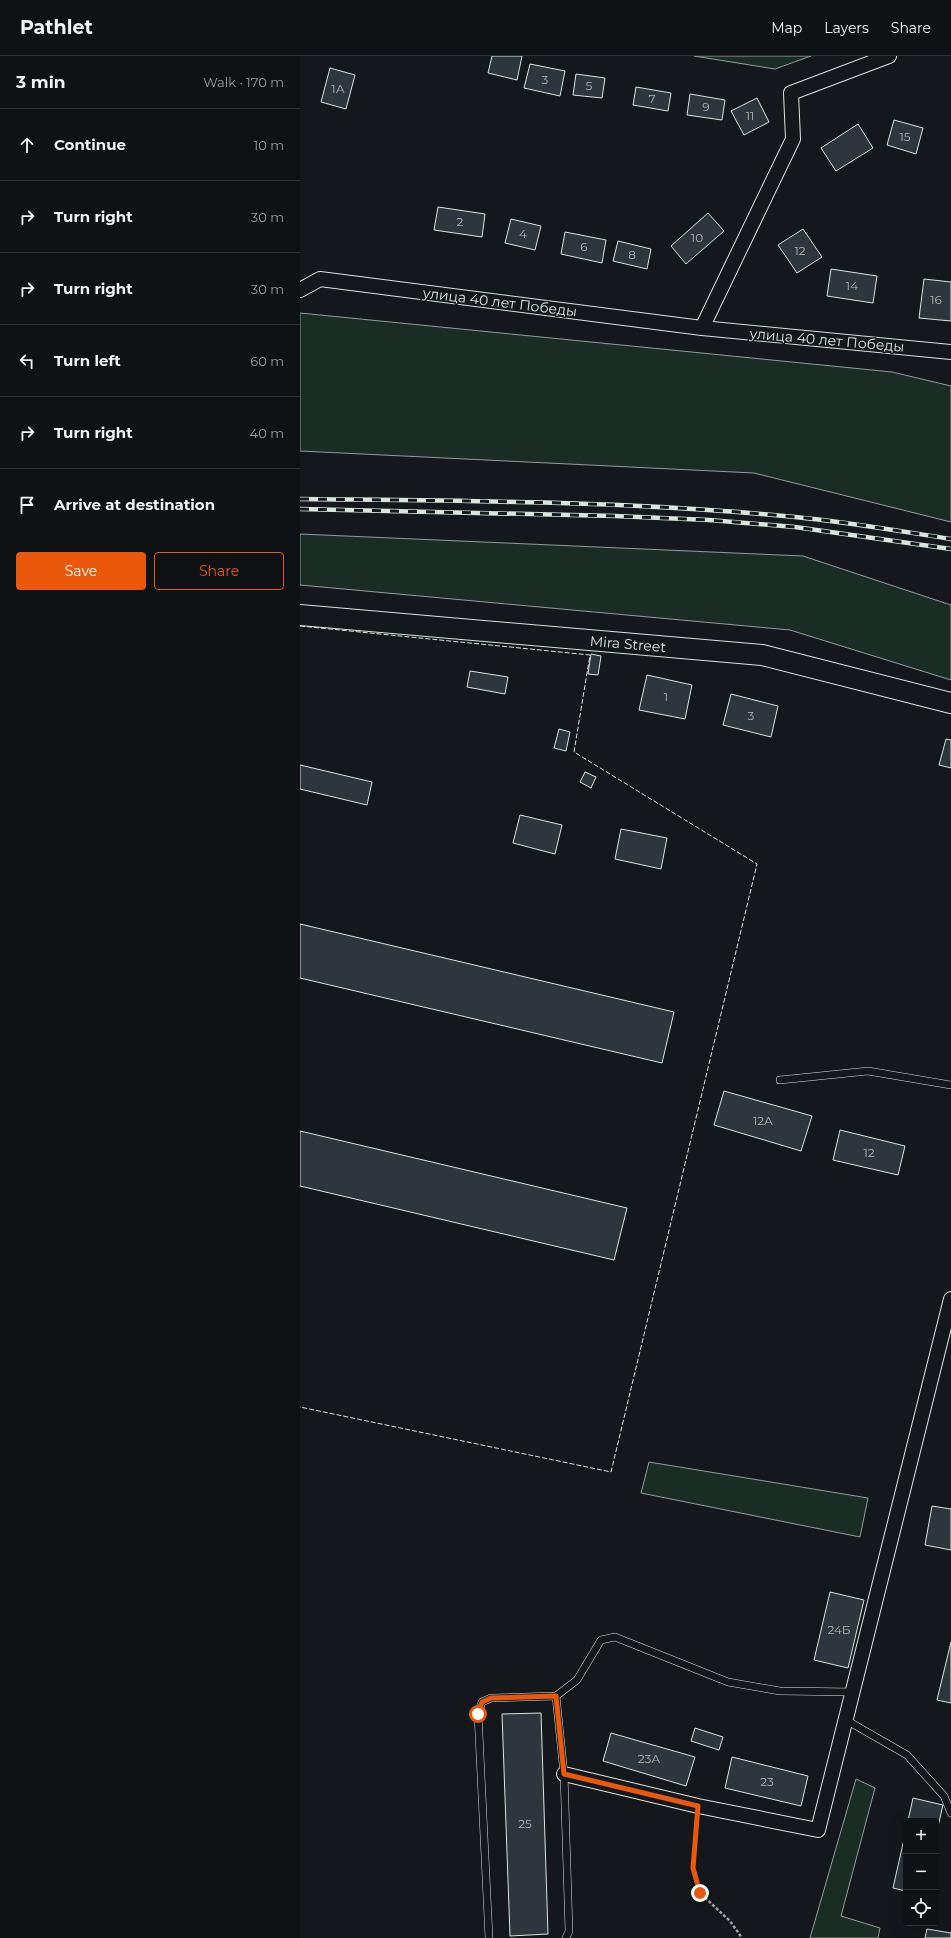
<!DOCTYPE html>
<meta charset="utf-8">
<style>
body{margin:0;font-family:Montserrat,sans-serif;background:#1d2022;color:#f1f3f6}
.controls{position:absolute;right:12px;bottom:12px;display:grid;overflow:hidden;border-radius:4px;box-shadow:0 4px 16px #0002}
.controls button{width:36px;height:36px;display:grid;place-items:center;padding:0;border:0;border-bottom:1px solid #2f3234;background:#0f1215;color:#f1f3f6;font:20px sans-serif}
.stop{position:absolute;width:12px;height:12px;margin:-9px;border:3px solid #ea580c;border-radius:50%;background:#fff}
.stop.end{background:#ea580c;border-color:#fff;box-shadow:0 1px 4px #0008}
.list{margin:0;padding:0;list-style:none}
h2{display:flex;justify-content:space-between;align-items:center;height:52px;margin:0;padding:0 16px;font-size:17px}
h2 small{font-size:13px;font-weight:400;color:#9b9ea0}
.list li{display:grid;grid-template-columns:26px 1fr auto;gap:12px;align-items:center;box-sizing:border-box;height:72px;padding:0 16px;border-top:1px solid #2f3234}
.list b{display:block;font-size:15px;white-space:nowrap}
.list em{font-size:13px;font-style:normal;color:#9b9ea0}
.actions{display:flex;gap:8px;padding:12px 16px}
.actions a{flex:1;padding:9px 0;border:1px solid #ea580c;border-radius:4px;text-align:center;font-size:14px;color:#ea580c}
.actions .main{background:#ea580c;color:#fff}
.icon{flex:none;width:22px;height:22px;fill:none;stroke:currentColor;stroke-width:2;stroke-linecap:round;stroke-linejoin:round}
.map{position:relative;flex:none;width:651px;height:1882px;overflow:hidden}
header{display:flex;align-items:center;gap:24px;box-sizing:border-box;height:56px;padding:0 20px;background:#0f1215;border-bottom:1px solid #2f3234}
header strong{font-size:19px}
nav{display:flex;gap:22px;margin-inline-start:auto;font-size:14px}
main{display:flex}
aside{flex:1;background:#0f1215}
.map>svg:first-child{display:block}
.green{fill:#1a2d24;stroke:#939e99}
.building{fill:#2c363c;stroke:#d8e6dc}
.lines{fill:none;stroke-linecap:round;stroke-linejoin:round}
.lane-casing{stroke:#d8e6dc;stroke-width:8}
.street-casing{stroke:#d8e6dc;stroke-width:16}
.secondary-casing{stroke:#d8e6dc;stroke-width:22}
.path{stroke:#9da8a2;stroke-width:2.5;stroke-dasharray:3 2;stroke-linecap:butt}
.lane{stroke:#14181c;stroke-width:7}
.street{stroke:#14181c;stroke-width:14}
.secondary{stroke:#14181c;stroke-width:20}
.rail-casing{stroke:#d8e6dc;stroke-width:4.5}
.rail{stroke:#14181c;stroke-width:3;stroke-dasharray:9;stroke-linecap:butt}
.fence{stroke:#d8e6dc;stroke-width:1;stroke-dasharray:5 2;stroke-linecap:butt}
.route{stroke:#ea580c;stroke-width:5}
.labels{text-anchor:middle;stroke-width:3;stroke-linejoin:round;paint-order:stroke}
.number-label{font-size:12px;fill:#adbab4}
.street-label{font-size:14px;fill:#d8e6dc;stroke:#14181c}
</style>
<header>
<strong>Pathlet</strong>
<nav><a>Map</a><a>Layers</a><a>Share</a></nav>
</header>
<main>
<aside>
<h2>3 min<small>Walk · 170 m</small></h2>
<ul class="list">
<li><svg class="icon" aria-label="ahead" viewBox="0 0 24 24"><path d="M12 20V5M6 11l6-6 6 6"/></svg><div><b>Continue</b></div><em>10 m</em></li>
<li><svg class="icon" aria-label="right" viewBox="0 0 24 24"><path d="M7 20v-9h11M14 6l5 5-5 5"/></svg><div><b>Turn right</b></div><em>30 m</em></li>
<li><svg class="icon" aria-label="right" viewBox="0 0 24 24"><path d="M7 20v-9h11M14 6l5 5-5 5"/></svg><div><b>Turn right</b></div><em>30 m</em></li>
<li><svg class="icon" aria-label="left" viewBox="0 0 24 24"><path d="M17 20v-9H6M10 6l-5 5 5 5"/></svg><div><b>Turn left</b></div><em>60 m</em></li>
<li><svg class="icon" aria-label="right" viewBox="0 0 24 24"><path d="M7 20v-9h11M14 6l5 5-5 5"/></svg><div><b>Turn right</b></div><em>40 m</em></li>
<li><svg class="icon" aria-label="arrive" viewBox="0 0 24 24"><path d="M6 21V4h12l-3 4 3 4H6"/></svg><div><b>Arrive at destination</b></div></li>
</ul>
<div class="actions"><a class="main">Save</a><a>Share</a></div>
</aside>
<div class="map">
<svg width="651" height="1882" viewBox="0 0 651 1882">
<rect width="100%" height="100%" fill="#14181c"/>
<path class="green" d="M394,0h117l-36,13z
M0,257l592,59 59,14v136l-197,-49 -454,-22z
M0,478l503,22 148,49v75l-161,-50 -490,-45z
M349,1406l219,36 -8,39 -219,-44z
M556,1723l19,9 -34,128 39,12 -2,10h-68z"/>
<path class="building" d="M192,0h30l-5,24 -29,-7z
M230,8l35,7 -5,25 -36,-8z
M30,12l25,7 -9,34 -25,-7z
M276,18l29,4 -3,20 -29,-3z
M336,31l35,6 -3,18 -35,-6z
M390,38l35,6 -3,20 -35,-5z
M457,42l12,24 -25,13 -13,-24z
M594,64l29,8 -7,26 -29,-9z
M558,68l15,24 -37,23 -15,-23z
M138,151l47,7 -3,23 -48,-7z
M408,157l16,18 -38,33 -15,-18z
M211,163l30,7 -6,24 -30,-7z
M503,173l19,28 -25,16 -19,-28z
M265,176l41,8 -4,23 -41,-9z
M318,185l33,8 -4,20 -34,-8z
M531,213l46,7 -4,27 -46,-7z
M624,223l27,3v39l-32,-3z
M291,598l10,2 -3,19 -10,-1z
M170,615l38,6 -3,17 -38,-7z
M347,619l45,10 -7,34 -46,-9z
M431,638l47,12 -7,31 -48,-12z
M259,673l11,3 -4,19 -12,-3z
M646,683l5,1v28l-12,-3z
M0,709l72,17 -5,23 -67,-16z
M285,716l11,5 -5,11 -11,-6z
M220,759l42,10 -7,29 -42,-11z
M321,773l46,9 -6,31 -46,-10z
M0,868l374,88 -12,51 -362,-85z
M424,1035l88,25 -11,35 -87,-26z
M540,1074l65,16 -7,29 -65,-15z
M0,1075l327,77 -13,52 -314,-74z
M632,1450l19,3v41l-26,-5z
M530,1536l34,8 -16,68 -34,-8z
M651,1586v61l-14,-3z
M241,1657l7,221 -38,2 -8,-222z
M395,1672l28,9 -4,13 -28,-9z
M311,1677l84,24 -9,29 -83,-25z
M432,1701l76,19 -7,30 -76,-18z
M613,1742l30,7 -7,30v-14h-28z
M606,1774v61l-13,-3z
M627,1873l24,4v5h-26z"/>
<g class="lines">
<g class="lane-casing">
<path id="lane" d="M480,1024l88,-9 83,14
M256,1640l8,78 5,157 -3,7
M546,1664l61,35 37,41 7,17
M189,1882l-11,-224 4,-12 9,-4 65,-2 21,-16 24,-40 14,-3 113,45 52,9 74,1"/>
</g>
<g class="street-casing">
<path id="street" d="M0,234l20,-11 382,49 91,-189 -2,-46 98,-37
M402,272l249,24
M264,1718l134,32 120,24 133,-531"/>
</g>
<g class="secondary-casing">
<path id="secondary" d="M0,559l462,40 189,48"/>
</g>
<path class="path" d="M397,1765l-4,47 7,25 30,28 12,17"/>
<use href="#lane" class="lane"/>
<use href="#street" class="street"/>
<use href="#secondary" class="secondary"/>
<g class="rail-casing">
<path id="rail" d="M0,443c165,2 331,2 495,18 52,5 104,14 156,22
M0,453l315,7 94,4 86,7 156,22"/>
</g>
<use href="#rail" class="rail"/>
<path class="fence" d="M0,570l290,29 -16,97 183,112 -146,608 -311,-65"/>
</g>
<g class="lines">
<path class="route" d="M178,1658l4,-12 9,-4 65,-2 8,78 134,32 -5,62 7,25"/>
</g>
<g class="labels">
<g class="number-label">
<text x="245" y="28">3</text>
<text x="289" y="34">5</text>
<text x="38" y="37">1А</text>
<text x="352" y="47">7</text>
<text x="406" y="55">9</text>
<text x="450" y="64">11</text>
<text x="605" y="85">15</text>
<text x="160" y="170">2</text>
<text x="223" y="182">4</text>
<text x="397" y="186">10</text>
<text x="284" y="195">6</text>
<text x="500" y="199">12</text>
<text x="332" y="203">8</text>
<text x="552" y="234">14</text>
<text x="636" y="248">16</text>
<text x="366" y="645">1</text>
<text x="451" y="664">3</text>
<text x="463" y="1069">12А</text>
<text x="569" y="1101">12</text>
<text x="539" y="1578">24Б</text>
<text x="349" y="1707">23А</text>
<text x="467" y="1730">23</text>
<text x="225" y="1772">25</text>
</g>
<g class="street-label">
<text transform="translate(200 246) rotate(7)" y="5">улица 40 лет Победы</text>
<text transform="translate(527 284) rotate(5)" y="5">улица 40 лет Победы</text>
<text transform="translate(328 588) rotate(5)" y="5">Mira Street</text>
</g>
</g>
</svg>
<div class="controls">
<button>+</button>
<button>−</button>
<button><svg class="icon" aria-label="locate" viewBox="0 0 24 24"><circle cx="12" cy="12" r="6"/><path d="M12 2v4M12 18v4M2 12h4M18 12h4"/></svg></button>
</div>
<div class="stop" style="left:178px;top:1658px"></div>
<div class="stop end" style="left:400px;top:1837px"></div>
</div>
</main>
